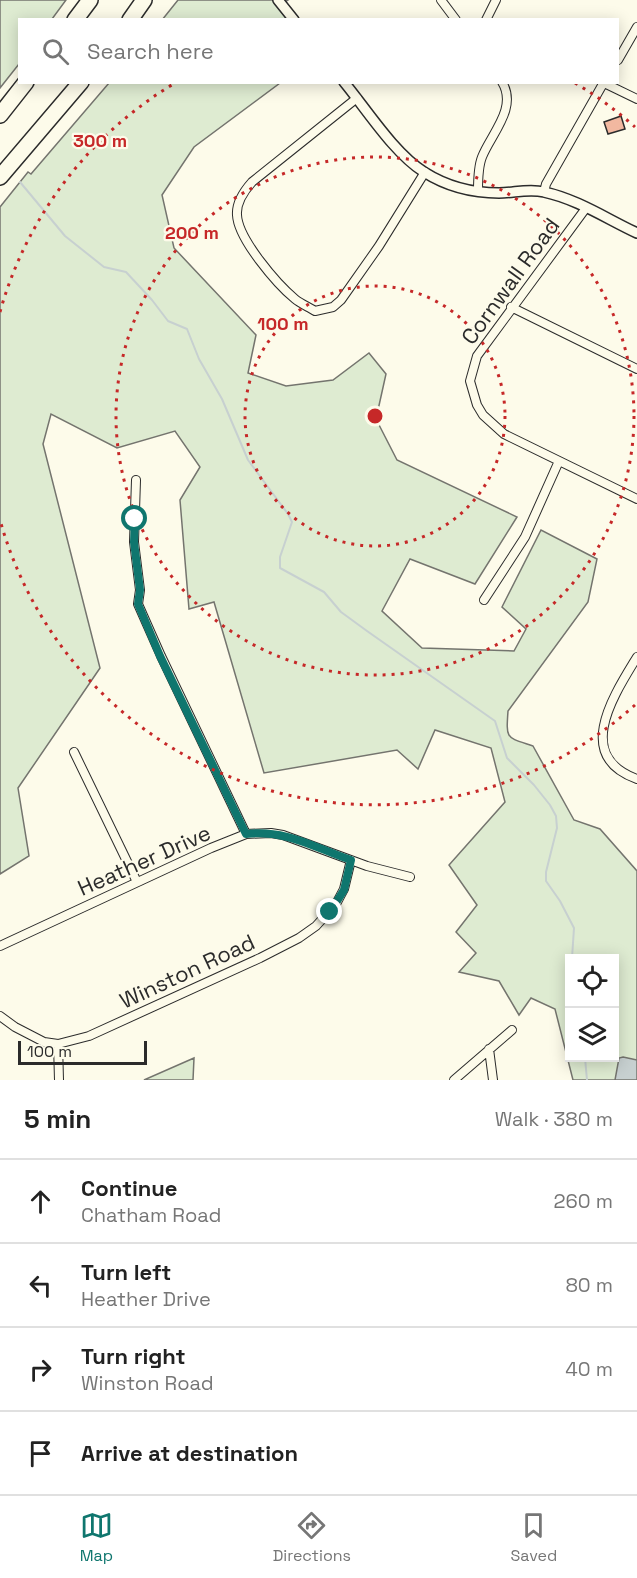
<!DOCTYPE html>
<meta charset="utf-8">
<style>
body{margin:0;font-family:"Space Grotesk",sans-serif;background:#f2f2f2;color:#222}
.controls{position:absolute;right:18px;bottom:18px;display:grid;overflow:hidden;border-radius:0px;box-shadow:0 3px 15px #0003}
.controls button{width:54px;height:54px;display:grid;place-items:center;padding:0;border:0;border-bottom:2px solid #e0e0e0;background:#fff;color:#222;font:30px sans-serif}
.scale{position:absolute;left:18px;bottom:15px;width:129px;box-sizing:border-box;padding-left:6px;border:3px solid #2b2b2b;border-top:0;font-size:16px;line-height:21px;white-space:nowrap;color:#2b2b2b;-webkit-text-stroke:4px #fdfbea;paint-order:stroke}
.stop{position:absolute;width:18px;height:18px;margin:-14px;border:4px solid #0f766e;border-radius:50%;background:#fff}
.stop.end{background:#0f766e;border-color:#fff;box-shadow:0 2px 6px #0008}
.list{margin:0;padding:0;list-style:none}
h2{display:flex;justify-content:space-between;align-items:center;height:78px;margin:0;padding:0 24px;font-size:26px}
h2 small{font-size:20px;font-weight:400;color:#767676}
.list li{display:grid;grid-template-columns:39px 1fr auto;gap:18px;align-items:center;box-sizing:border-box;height:84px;padding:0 24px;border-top:2px solid #e0e0e0}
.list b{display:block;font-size:22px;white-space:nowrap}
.list p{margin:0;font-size:20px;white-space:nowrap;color:#767676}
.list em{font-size:20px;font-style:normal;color:#767676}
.icon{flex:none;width:33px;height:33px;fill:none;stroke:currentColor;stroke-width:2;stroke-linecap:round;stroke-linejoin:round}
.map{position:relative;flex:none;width:637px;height:1080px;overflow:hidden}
.search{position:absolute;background:#fff;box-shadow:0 3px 15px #0003;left:18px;right:18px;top:18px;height:66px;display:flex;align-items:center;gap:15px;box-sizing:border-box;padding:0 21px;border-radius:0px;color:#767676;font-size:22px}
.sheet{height:414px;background:#fff}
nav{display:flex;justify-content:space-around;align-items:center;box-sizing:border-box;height:84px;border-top:2px solid #e0e0e0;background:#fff;font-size:16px;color:#767676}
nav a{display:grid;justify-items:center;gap:3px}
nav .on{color:#0f766e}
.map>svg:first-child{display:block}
.green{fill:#deebd1;stroke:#74746e;stroke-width:1.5;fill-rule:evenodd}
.water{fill:#c7d0d0;stroke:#74746e;stroke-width:1.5}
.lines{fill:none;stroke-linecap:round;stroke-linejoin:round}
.stream{stroke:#c7d0d0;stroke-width:2}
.building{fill:#f2b8a0;stroke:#2b2b2b;stroke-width:1.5}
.minor-casing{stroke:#2b2b2b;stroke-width:10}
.tertiary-casing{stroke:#2b2b2b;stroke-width:12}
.motorway-casing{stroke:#2b2b2b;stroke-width:18}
.minor{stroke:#fdfbea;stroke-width:8}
.tertiary{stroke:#fdfbea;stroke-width:9}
.motorway{stroke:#fdfbea;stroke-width:15}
.route{stroke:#0f766e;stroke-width:8}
.ring{fill:none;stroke:#c62828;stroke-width:3;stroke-dasharray:3 6}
.labels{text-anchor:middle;stroke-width:4.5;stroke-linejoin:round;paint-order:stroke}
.street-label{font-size:22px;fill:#2b2b2b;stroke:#fdfbea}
.centre{fill:#c62828;stroke:#fdfbea;stroke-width:3}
.ring-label{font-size:18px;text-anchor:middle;font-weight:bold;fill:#c62828;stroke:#fdfbea;stroke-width:4.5;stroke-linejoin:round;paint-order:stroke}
</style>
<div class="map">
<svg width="637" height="1080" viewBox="0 0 637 1080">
<rect width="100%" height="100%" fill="#fdfbea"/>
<path class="green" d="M0,0h66l-14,19 -32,1 -1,44 -19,24z
M178,0h110l-6,4 11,16h-131z
M109,83h171l-86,64 -32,48 12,53 82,87 -8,38 38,13 47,-6 36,-27 17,21 -10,45 21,41 120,57 -42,67 -65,-25 -28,52 40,37 92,3 12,-22 -24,-22 39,-77 56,29 -9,43 -80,109c-2,29 -2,26 25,35l41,74 26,9 37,42v209h-64l-18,-71 -24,-11 -12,17 -20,-34 -40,-9 17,-19 -20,-21 21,-27 -28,-40 56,-63 -14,-54 -56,-18 -17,39 -21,-19 -133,23 -50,-171 -25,7 -9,-109 20,-33 -25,-36 -58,17 -66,-34 -8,30 57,224 -82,120 11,68 -29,18v-667l28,-35 3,2zM570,958h44v100h-44z
M194,1058l-1,22h-49z"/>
<path class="water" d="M623,1057l14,3v20h-22l4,-22z"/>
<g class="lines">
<path class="stream" d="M20,182l45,54 39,31 22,5 26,28 16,21 19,8 12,30 23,40 26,61 40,54 4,8 -12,35v11l44,24 17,20 26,19 128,90 12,37 27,27 16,20 6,11 1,12 -11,44v9l14,20 14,27 -2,30
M585,1058l2,22"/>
</g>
<path class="building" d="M621,116l4,13 -17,5 -4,-12z"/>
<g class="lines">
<g class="minor-casing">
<path id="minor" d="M441,0l15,20
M486,20l10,-20
M618,60l19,-33
M604,83l33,16
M357,98l-105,84c-8,9 -16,20 -15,33 1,24 40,69 58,84 6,5 14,8 20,12l18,-4 8,-7 38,-54 46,-74
M478,191c0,-11 0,-24 4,-34 9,-23 36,-49 20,-75
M544,192l2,-8 58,-102
M586,208l-109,148 -7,25 7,24 6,10 21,19 133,65
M511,307l126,62
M136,480l-2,62 6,48 -2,14 23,52 85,178
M484,600l41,-63 34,-76
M637,657c-23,38 -64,99 0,122
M74,752l63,130
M0,946l211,-98 35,-14 25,-1 12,2 84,31 43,11
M0,1016l15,11 29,15 14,2 31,-8 171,-78 39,-20 17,-12 20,-22 8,-15 7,-29
M58,1044l1,36
M489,1049l4,31
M454,1080l58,-50"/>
</g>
<g class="tertiary-casing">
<path id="tertiary" d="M278,0l16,20
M344,82c23,28 50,71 80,90 22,14 49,21 75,21 15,0 30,-5 45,-1 33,7 63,27 93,41"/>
</g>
<g class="motorway-casing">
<path id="motorway" d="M75,20l15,-20
M130,20l14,-20
M0,115l26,-33
M0,177l81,-95"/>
</g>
<use href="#minor" class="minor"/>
<use href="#tertiary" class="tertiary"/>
<use href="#motorway" class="motorway"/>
</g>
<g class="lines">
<path class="route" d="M135,519l-1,23 6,48 -2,14 22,52 86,178c40,-5 69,14 105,26l-7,30 -14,22"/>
</g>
<g class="ring">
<circle cx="375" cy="416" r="130"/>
<circle cx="375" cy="416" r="259"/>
<path d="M635 705A389 389 0 0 1 0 520M0 312A389 389 0 0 1 175 83M575 83A389 389 0 0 1 635 127"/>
</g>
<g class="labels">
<g class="street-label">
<text transform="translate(510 281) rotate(-54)" y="8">Cornwall Road</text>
<text transform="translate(144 860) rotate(-24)" y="8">Heather Drive</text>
<text transform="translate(187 971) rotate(-25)" y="8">Winston Road</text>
</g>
</g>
<circle cx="375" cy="416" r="9" class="centre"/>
<g class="ring-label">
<text x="100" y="147">300 m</text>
<text x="192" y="239">200 m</text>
<text x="283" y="330">100 m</text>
</g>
</svg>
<div class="controls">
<button><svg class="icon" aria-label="locate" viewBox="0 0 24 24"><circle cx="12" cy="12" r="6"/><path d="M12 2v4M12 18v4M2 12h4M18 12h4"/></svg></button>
<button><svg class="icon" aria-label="layers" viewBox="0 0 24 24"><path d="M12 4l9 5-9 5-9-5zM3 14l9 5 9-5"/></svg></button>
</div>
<div class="scale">100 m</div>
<div class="stop" style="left:135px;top:519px"></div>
<div class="stop end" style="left:330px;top:912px"></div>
<div class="search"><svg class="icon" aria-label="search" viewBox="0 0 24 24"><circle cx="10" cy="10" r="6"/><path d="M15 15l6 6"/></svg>Search here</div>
</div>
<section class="sheet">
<h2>5 min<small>Walk · 380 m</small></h2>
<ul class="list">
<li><svg class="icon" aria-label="ahead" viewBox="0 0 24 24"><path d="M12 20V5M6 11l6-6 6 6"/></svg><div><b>Continue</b><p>Chatham Road</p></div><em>260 m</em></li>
<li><svg class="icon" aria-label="left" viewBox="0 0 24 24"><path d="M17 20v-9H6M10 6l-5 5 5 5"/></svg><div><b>Turn left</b><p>Heather Drive</p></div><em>80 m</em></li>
<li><svg class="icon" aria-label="right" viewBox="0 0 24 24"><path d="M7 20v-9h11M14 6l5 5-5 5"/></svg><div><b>Turn right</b><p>Winston Road</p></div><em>40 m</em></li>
<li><svg class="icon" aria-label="arrive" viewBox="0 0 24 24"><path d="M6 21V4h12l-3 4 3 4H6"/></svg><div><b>Arrive at destination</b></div></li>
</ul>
</section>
<nav>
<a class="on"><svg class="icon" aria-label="map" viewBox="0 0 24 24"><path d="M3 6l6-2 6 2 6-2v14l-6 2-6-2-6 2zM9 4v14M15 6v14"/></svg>Map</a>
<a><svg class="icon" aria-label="directions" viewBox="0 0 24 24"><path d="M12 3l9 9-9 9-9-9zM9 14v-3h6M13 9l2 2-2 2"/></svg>Directions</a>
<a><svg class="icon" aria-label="saved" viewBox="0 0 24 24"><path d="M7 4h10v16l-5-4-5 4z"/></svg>Saved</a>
</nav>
